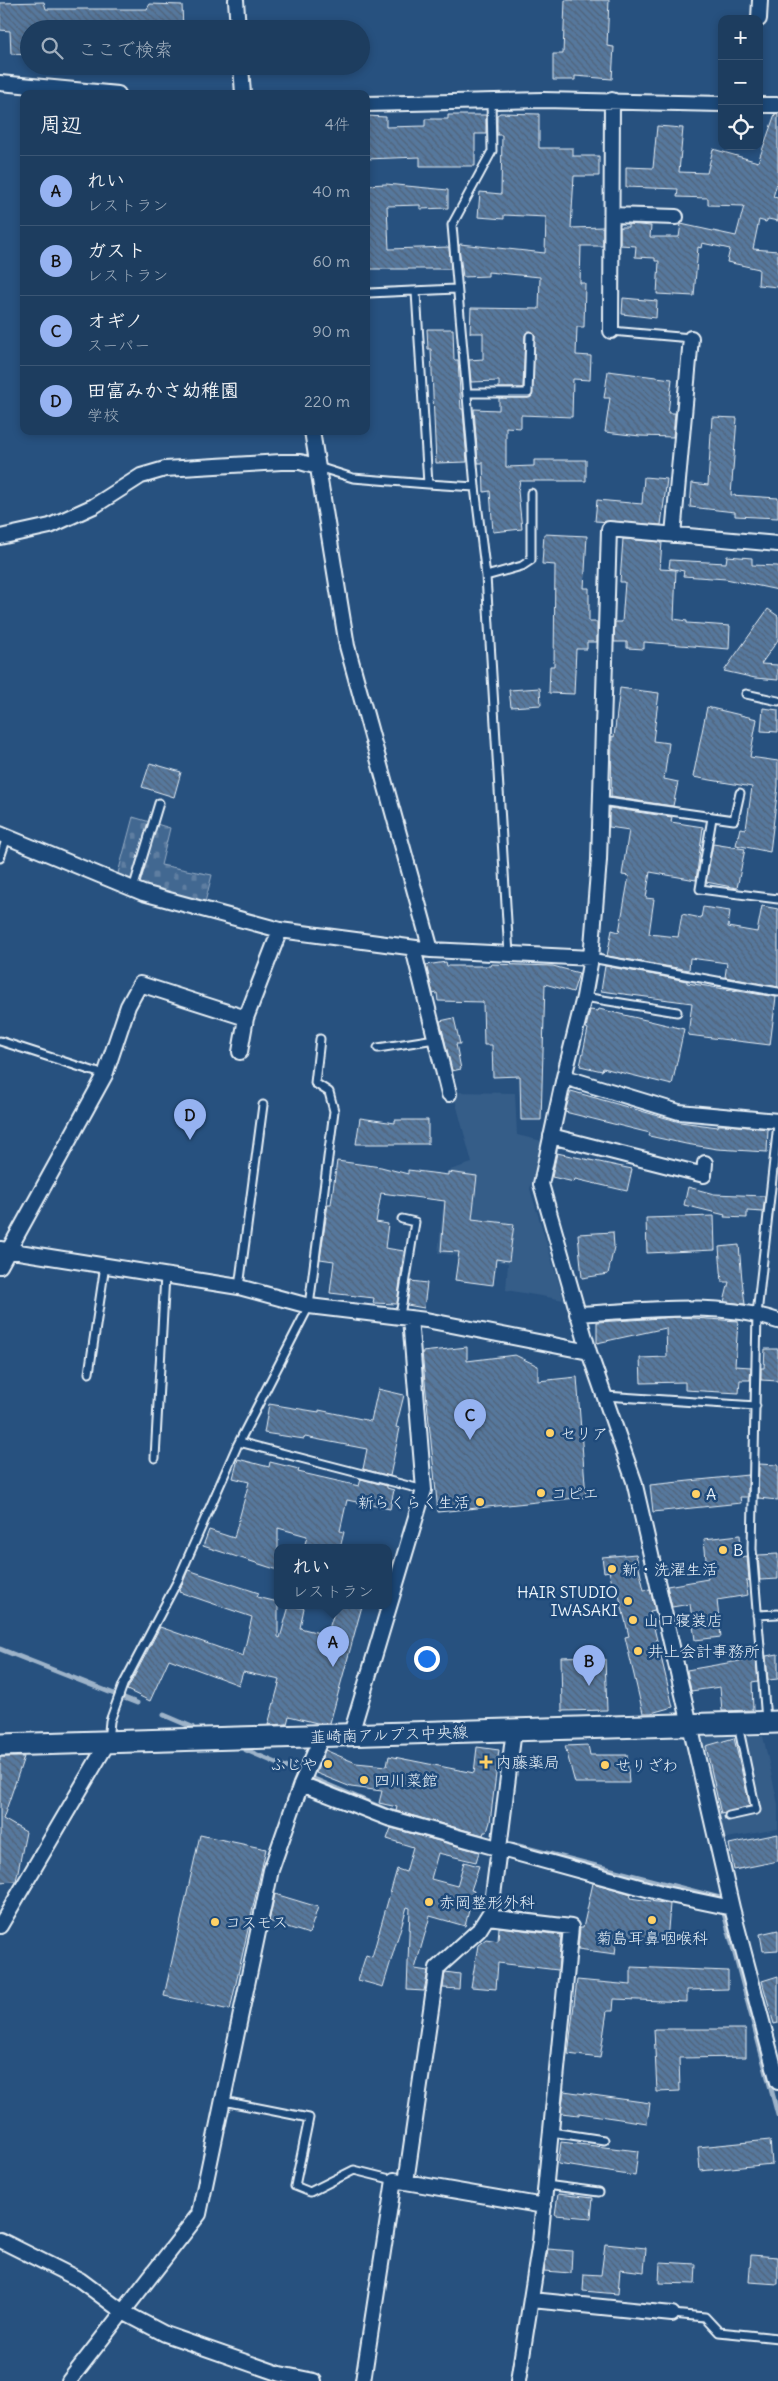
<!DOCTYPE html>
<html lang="ja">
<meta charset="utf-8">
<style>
body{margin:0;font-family:Delius,"Klee One",sans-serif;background:#2a4868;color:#f1f3f6}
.controls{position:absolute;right:15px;top:15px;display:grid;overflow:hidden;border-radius:10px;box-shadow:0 2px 8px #0003}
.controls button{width:45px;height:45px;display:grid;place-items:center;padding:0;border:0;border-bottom:1px solid #3b5674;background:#1d3d5f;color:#f1f3f6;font:25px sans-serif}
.you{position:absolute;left:426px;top:1658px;width:18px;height:18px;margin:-12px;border:4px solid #fff;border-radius:50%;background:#1a73e8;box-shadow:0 0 0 8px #1a73e833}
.badge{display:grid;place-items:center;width:32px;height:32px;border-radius:50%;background:#95b2f1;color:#111;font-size:16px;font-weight:700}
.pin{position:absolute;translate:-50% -41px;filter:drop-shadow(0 1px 2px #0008)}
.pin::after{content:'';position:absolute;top:26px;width:18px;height:15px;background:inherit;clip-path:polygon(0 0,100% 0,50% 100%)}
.popup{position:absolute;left:274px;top:1544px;width:118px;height:65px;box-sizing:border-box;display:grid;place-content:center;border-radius:10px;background:#1d3d5f;filter:drop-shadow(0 1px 4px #0005);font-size:16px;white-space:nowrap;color:#a0aebd}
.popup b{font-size:19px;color:#f1f3f6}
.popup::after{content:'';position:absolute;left:50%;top:100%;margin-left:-10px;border:10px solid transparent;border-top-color:#1d3d5f}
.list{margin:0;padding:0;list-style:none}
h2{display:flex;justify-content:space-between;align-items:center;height:65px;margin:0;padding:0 20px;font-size:21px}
h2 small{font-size:16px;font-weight:400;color:#a0aebd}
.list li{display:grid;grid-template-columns:32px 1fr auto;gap:15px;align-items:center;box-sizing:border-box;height:70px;padding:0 20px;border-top:1px solid #3b5674}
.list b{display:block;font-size:19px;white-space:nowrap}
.list p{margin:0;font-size:16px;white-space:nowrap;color:#a0aebd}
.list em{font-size:16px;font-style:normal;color:#a0aebd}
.icon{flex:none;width:28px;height:28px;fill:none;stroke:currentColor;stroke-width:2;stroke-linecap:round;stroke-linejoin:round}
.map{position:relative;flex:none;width:778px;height:2381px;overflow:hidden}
.search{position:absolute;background:#1d3d5f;box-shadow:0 2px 8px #0003;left:20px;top:20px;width:350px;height:55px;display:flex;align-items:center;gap:12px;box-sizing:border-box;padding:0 18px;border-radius:28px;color:#a0aebd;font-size:19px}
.panel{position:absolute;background:#1d3d5f;box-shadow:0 2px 8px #0003;left:20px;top:90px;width:350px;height:345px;border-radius:10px}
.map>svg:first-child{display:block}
.built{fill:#355d88}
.cemetery{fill:url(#cemetery-stones);stroke:#96acc4}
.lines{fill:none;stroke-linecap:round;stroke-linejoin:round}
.stream{stroke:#9db3c9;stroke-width:5}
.building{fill:url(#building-back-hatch);stroke:#e8f1f8}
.lane-casing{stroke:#e8f1f8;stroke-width:11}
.street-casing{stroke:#e8f1f8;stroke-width:18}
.primary-casing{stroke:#e8f1f8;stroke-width:25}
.lane{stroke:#1f4a7a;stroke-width:7}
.street{stroke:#1f4a7a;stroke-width:14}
.primary{stroke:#1f4a7a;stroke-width:21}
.poi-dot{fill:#ffd166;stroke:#1f4a7a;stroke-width:2}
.labels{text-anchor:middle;stroke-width:5;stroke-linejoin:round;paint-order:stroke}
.poi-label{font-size:16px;fill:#e8f1f8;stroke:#1f4a7a;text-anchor:start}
.street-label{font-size:16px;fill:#e8f1f8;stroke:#1f4a7a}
</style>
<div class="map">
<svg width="778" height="2381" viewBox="0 0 778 2381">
<defs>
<pattern id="cemetery-stones" width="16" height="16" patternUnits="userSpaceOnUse" patternTransform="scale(1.25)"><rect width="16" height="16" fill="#436891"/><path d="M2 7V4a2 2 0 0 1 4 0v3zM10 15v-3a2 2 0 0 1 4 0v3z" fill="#5e7ea1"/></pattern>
<pattern id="building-back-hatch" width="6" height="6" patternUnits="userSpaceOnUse" patternTransform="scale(1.25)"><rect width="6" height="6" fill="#57789d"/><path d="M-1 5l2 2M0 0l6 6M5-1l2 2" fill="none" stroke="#4f6278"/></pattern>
</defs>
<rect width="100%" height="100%" fill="#27517f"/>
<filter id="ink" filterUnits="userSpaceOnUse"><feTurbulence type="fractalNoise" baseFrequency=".02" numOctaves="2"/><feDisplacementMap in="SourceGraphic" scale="10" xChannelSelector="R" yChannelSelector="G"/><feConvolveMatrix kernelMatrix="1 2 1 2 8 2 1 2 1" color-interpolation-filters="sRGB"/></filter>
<g filter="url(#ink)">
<path class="built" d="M453,1092l62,1 2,42 25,6 -12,48 34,111 -58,-10 2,-27 -70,-10 9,-82 25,-8z
M763,1736l15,68v25l-57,10 -22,-102z"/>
<path class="cemetery" d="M133,817l37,11 -9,37 51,10 -8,31 -53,-15 -34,-14z"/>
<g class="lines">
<path class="stream" d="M0,1649l137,54
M164,1715l28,12
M246,1750l143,61 76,21
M500,1841l220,57 58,217"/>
</g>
<path class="building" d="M565,0h44l-2,46 7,1 -2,32 -37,-3v4h-22v-26h10z
M44,2l2,7h101l3,-5 32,1 1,24h-154v26l-18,-1 -1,-23 -10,-1v-27z
M500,113l39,1v34h34v8h26v20h-25l-3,52 32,-1v19h-22l-1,37h5l-1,44h-7l-1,28 15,1 -1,24 -17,-1 -1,38 -51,-2v13l-15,-1v40l28,-1v-6h52v21h-66l-2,10 4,38 -29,3 -3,-41 -6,1 -1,-29h-5l-4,-54 25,1v-12h29l4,-2 3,-60 -4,-5 -6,4 -2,53h-24v-7l-28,1 -2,-22 14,-1v-26h-13l1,-25 68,1 1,-32 -52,-5v4l-25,1 -4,-30 1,-3 85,9 1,-36 -42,-2v4l-26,-2 2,-25 21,2 1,-59h-5v-20z
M775,114h3v66l-5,17 5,1v23l-10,-2 -2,3 -7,-2 -6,29 25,2v36l-20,-2 1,-16 -32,-7 3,-13 -28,-6 -1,5 -3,-1 -4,49 -37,-2 2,-33h-4v-3l-20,-1 1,-11 -16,-1v-18h8v-3l23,2 -1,11h29l2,-13 55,12 8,-30 -36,-1v-7l-31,-1 1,-8 -52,-2v-20l27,1 4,-42 26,2 -4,44 28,1 6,-24 45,13z
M448,115h38v19h-11v32h-55v-9l-54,2v-43l20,1v10l39,-1v-7h23z
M386,184l62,6v18l-28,1v-4l-33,1 2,43 60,-2 2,22h-83l-2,-84z
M623,298l34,3 -1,17 -34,-4z
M427,329h26l1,31h4l3,49h2l4,53 -31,1 -5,-114h-3z
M608,371l64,8 -4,34h7l-2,24 -33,-1 -35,-4 5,-34h-6z
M712,417l25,1 -6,77 47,3v20l-43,-2v-4l-45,-5 2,-24 16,2z
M644,477l23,2 -6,46 -66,-4 2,-21 45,4z
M544,534l43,2 -3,52h5v34h8v20h-10v7h-11l-2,45 -25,-1 1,-27h4l1,-101 -13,-1z
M623,539l39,3 -2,27 16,1 -2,49 13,2v2l43,3 -1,23 -85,-7v7l-17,-1v-6h-13l1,-20h7l3,-40h-5z
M727,556l25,2v7l26,1v24l-52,-11 -43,-3 1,-5 -15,-3 1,-8 56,3z
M768,609l10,7v24l-17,24 17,1v15l-23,-2 -31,-7z
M540,688l1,17 -30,2 -2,-17z
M620,688l39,5 -6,48 16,2 -5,36 14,3 -5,24 -62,-9 1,-61 2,1z
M707,707l50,12 -7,38 28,4v25l-8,66 -34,-7 4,-17 6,1 6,-42 -59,-10z
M763,708l15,2v22l-17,-1z
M150,763l31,9 -7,25 -32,-10z
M609,808l63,9 -1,5 32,5 -7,53 -46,-8 -4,26 8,1 -5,35 29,3 4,-23 19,4 2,-11 27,4 -2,16 29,5 5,-26 16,3v78l-53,-10 2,-14 -37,-5 -1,12 -82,-14 5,-26 7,2 10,-56 -7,-1 7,-45 -20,-3z
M713,844l32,5 -8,39 -31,-6z
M446,962l1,4h43l1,-2 62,2 26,7 -6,19 -28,-8 -4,136h-20l-1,-44 -27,1 -1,-32h-8l-1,-43 -45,-1 -1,-8 -4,1 -7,-29z
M605,966l82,15v2l89,14 -6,48 -82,-10 4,-32 -91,-12z
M599,1009l85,20 -12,56 -69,-17 -1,3 -22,-5 8,-37 -2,-1 4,-18 8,1z
M454,1018l6,26h-4l5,25 -9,2 -12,-50z
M571,1091l109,31 38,5v-2h9l41,4 -1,23 -50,-3 -31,-5 -37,-8 1,-3 -85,-21z
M360,1118l35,5v-3h33v24h-72z
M557,1153l75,16 -5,22 -52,-12 -1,3 -22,-5z
M337,1161l44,6 27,7v-4l40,5v-3l29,4 -5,43 42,5 -5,37 -13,-2 -3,26 -38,-5 4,-28 -18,-1 4,-50 -64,-8 -5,29 12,2 -3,24 19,3 -7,53 -24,-1 1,-5 -44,-5 4,-32 -14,-2 8,-55h3z
M688,1187l26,7 51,2 -2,16 -16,-1v7l-23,-1 1,-2 -41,-10z
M714,1216l1,34 -68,3 -1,-35z
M613,1232l1,15 -6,27 -26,4 -4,-44z
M739,1245l3,35 3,24 -21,-2 5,-20h-7l-3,-35z
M411,1281l16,2 -3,25 -17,-3z
M679,1317l59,4 -3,45 16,1 -1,13h-10l-1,13 -54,-3v-8l-44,1 -1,-25 27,-1 -1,-29 -69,15v-21z
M467,1347v14l48,-6 23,11v15l39,-4 9,120 -148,15 -16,-160z
M765,1349h13v32l-17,-1v-12h3z
M378,1389l26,6 -8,32 4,1 -10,48 -27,-7 4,-20 -62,-12 -1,2 -40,-6 5,-29 50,8v-2l52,11z
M238,1459l31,8 1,-5 29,7 -1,3 61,14 2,-7 26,7v2l7,2 -4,19 -43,-9 -7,31 4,1 -4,16h-36l3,-12 -29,-8v42l-75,-24 6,-16 25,8 15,-56 -16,-4z
M759,1464l19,1v35l-20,-2z
M748,1475v22h-8l1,6 -88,9 -3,-27z
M740,1535l2,22 5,-1 2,25h-3l2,14 -31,5 4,37 -26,3 -5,-36 -18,3 -5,-21 41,-7 -4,-40z
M636,1554l8,36 6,-1 5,21 -5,1 23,96 -22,6h-8l-18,-76 4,-1 -13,-53h-4l-3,-12 -5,1 -2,-15z
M778,1554v25l-18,1 -2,-25z
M188,1570l71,23 -2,4 21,5v35l2,1 9,-32 15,2 -4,20 27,7 9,-29h26l-32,117h-13l-28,-7 -2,8 -19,1 12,-45 -37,-8 -4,13 -70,-26 -19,42 -23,-11 33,-63 83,29 9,-39 -73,-25z
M778,1654v25l-10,1 -2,-24z
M591,1656v4l14,-1 2,51 -45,1 -1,-54z
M756,1658l2,23 -6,1 1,28 -31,1 -2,-24 -29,4 -4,-21z
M734,1738l16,68 -29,8 -15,-68z
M588,1745l2,10h37l2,28h-54l-10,-37z
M477,1747l22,3 -9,72 -3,10h-3l-1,3 -87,-24 1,-4 -18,-4 3,-12 -31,-4 -35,-14 9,-23 31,13 31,3 2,-10 85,17z
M0,1757h24l-21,62 23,13 -10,49 -16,1z
M391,1828l88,24 -3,10 -38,-9 -7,26 26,7 7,-24 15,4 -8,24 3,1 -9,35 -35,-10 -15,53 13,2 -4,20 -17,-1 3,-82 -3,-1 -24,80 -25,-7 8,-25 6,2 25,-88 9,3 7,-25 -26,-8z
M778,1834v27l-44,9 -5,-26z
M200,1835l66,14 -36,161 -66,-14z
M593,1883l38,11 -1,4 40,6 -3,38 -50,-4 -2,16 -37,-5 2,-21h3z
M275,1894l43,13 -9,27 -40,-13z
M499,1927l62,8 -3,35 -60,-7 -2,26 -25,-2 7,-42 8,-6 12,2z
M778,1930v20l-15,1 -3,-17z
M631,1967l97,4v18l-41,1v12l-73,-3 -1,12h-6l-7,47 -32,-4 9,-74 54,5z
M445,1972l15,2 -1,15 -16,-1z
M778,1976v47l-4,1 -12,-43z
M654,2029h92v28l-67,1 1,33 -23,1z
M564,2091l86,12 -3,20 -68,-10v2l-18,-2z
M770,2140l2,24 -72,7 -2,-24z
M561,2142l77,9 -3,25 -77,-12z
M558,2194l35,4 -2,20 -36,-3z
M605,2244l41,4 -2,24 -24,-3 -2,25 -35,-3 1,-17 17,1z
M548,2249l24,2 -1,22 -27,-2z
M751,2255l27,2v27l-29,-2z
M660,2262l36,2 -1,20 -36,-1z"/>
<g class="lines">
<g class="lane-casing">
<path id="lane" d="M491,100l1,51 -40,74 23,262 11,89 23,378
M366,291l3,2 87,-4
M416,292l12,192 47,3
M611,331l80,7
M467,393h61l2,-57
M318,467l35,11 75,6
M486,576l36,-10 9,-6v-67
M746,694l32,7
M600,801l134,19 6,-27
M712,818l-12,71 78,10
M0,858l7,-21
M133,889l26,-86
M591,958l187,34
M584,997l93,15
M0,1041l105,34
M378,1048l57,-9
M239,1287l24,-182
M400,1316l15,-94 -13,-3
M89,1373l16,-108
M605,1396l151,10
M239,1442l185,48
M155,1458l10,-183
M757,1615l21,-1
M766,1720l-14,-171 5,-235 21,-190
M108,1741l2,-20 13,-36 55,-105 59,-134 72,-140 25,-195 -5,-19 -14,-9 5,-44
M729,1816l27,-6 -18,-85
M223,2101l86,17 -14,68 15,6 44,-22 40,10
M551,2132l53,8
M546,2185l53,7
M672,2314l33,3 14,15 59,6"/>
</g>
<g class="street-casing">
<path id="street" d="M236,0l2,29
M759,19l1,-19
M241,66l2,28
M0,83l118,11
M366,104l177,-4 179,4
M759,105h19
M612,215l64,2
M611,331l1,-231
M312,431l35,215 84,304
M673,535l18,-197
M0,537l50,-11 44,-20 47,-30 24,-7 116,-7h19l18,5
M0,834l143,59 137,37 151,20 160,8 -7,39 -20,80 -23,107 48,168 45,129 98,427 -67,-14 -277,-76 -87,-34
M413,948l36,146
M591,958l8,-98 10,-331 169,15
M240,1052l6,-34
M564,1077l115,35 99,9
M551,1136l153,39 1,-12
M0,1249l239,38 70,19 117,14 163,32
M0,1266l105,-191 23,-69 12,-22 106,34 34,-88
M577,1314c66,-3 138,-14 201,7
M351,1734l73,-244 -14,-172
M732,1908l46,174
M488,1917l83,10 -31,315 -22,139
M0,1926l108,-184
M406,2182l31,-214 42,-38 12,-19 23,-181
M0,2240l80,40 43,32 42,22 115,40 34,7
M532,2300l140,14
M69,2381l130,-167 72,-344 30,-86 21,-48
M363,2381l31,-201 150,26"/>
</g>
<g class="primary-casing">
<path id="primary" d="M0,1745l778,-23"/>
</g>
<use href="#lane" class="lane"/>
<use href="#street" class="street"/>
<use href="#primary" class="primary"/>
</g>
</g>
<g class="poi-dot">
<circle cx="550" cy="1433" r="5"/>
<circle cx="541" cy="1493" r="5"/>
<circle cx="696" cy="1494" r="5"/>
<circle cx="480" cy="1502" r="5"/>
<circle cx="723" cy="1550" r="5"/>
<circle cx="612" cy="1569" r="5"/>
<circle cx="628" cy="1601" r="5"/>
<circle cx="633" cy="1620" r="5"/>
<circle cx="638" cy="1651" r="5"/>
<path d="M483.5 1754.5h5v5h5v5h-5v5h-5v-5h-5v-5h5z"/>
<circle cx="328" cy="1764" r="5"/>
<circle cx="605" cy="1765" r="5"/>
<circle cx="364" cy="1780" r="5"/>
<circle cx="429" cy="1902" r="5"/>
<circle cx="652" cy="1920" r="5"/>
<circle cx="215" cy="1922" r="5"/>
</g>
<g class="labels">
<g class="poi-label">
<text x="560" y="1439">セリア</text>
<text x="551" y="1499">コピエ</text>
<text x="706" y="1500">A</text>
<text x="470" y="1508" text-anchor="end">新らくらく生活</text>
<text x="733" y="1556">B</text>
<text x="622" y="1575">新・洗濯生活</text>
<text x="618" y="1598" text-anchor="end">HAIR STUDIO<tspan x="618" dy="18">IWASAKI</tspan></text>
<text x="643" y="1626">山口寝装店</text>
<text x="648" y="1657">井上会計事務所</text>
<text x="496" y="1768">内藤薬局</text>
<text x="318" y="1770" text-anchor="end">ふじや</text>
<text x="615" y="1771">せりざわ</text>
<text x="374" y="1786">四川菜館</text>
<text x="439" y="1908">赤岡整形外科</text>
<text x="225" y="1928">コスモス</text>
<text x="652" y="1944" text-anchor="middle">菊島耳鼻咽喉科</text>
</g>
<g class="street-label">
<text transform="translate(389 1734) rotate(-2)" y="6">韮崎南アルプス中央線</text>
</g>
</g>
</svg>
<div class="controls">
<button>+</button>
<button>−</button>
<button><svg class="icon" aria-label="locate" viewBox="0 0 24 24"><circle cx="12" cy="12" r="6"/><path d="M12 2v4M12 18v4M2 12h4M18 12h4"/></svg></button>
</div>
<div class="you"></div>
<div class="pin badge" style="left:333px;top:1667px">A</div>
<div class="popup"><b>れい</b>レストラン</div>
<div class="pin badge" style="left:589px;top:1686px">B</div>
<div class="pin badge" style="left:470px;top:1440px">C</div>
<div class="pin badge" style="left:190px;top:1140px">D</div>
<div class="search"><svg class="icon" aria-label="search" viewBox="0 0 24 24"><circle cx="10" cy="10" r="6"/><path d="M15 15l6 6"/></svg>ここで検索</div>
<section class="panel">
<h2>周辺<small>4件</small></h2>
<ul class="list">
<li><span class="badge">A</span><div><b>れい</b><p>レストラン</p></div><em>40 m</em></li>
<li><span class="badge">B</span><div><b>ガスト</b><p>レストラン</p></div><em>60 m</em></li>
<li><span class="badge">C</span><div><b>オギノ</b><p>スーパー</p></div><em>90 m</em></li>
<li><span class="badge">D</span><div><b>田富みかさ幼稚園</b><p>学校</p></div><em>220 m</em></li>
</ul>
</section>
</div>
